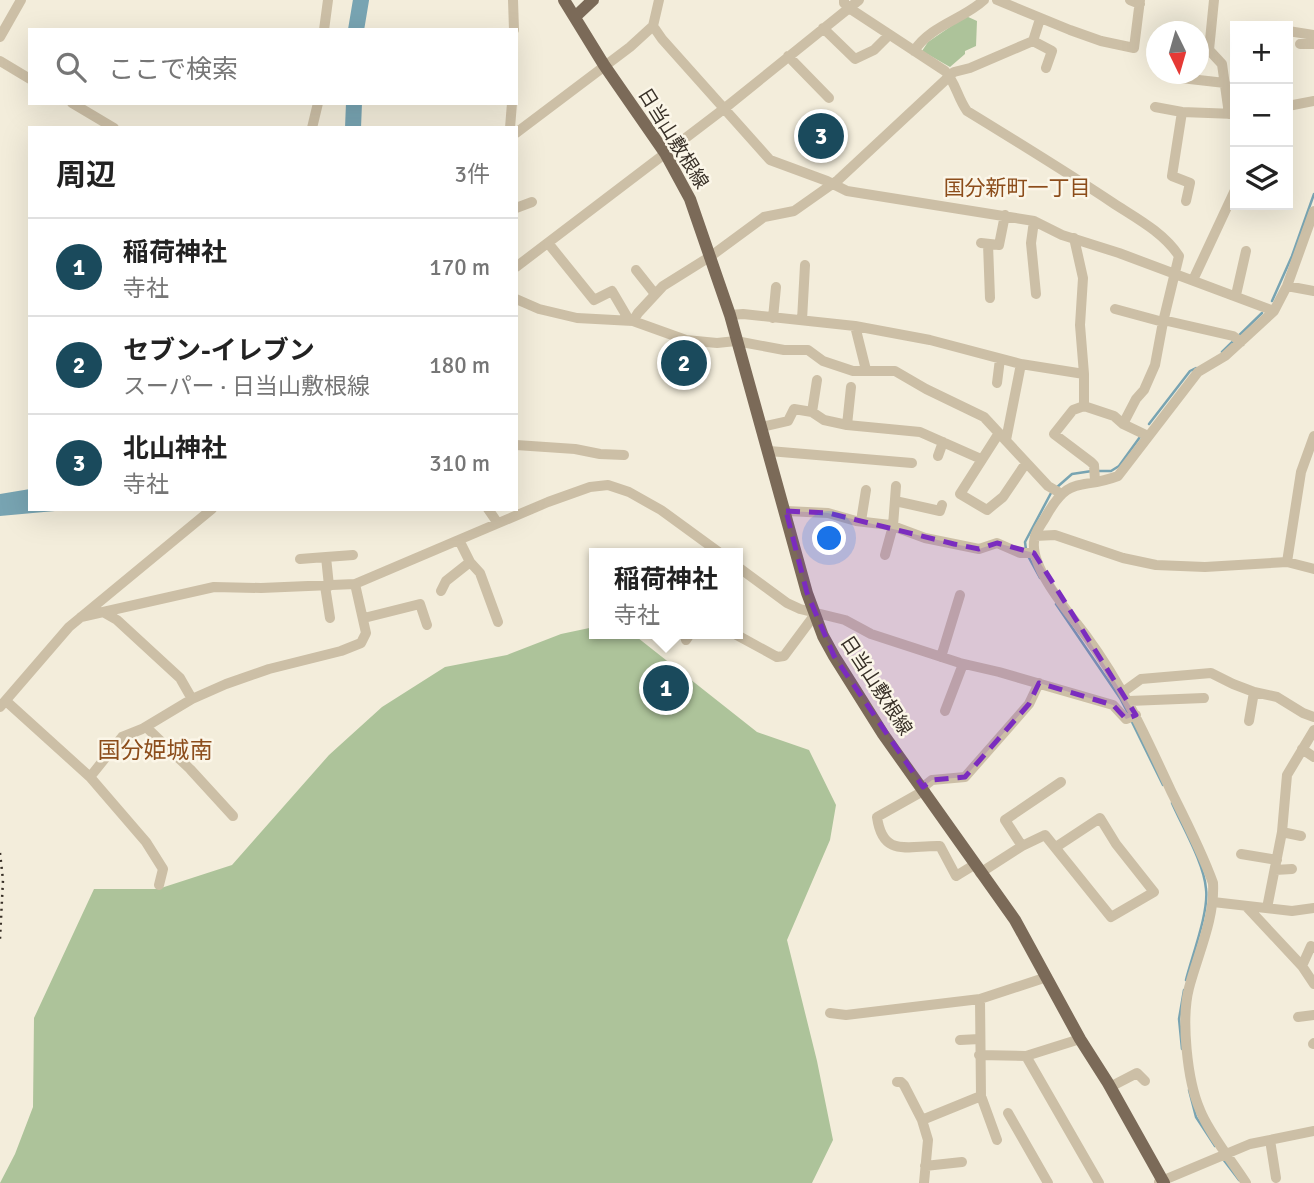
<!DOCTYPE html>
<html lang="ja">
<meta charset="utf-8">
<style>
body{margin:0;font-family:Signika,"Noto Sans JP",sans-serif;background:#f6f6f6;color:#222}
.controls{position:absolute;right:21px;top:21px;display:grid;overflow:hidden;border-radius:0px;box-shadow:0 7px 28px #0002}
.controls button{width:63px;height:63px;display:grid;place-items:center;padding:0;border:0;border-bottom:2px solid #e0e0e0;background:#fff;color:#222;font:35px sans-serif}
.compass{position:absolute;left:1146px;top:21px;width:63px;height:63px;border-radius:50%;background:#fff;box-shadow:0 7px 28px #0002;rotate:175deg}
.you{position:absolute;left:830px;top:539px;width:24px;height:24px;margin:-18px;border:5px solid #fff;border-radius:50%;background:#1a73e8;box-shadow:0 0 0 10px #1a73e833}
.badge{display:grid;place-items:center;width:46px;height:46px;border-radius:50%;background:#1a4a5c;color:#fff;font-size:23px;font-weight:700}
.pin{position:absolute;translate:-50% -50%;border:4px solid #fff;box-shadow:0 2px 7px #0006}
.popup{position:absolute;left:589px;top:548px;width:154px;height:91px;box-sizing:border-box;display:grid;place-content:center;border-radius:0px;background:#fff;filter:drop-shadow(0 2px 5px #0005);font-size:23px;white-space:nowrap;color:#767676}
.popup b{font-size:26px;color:#222}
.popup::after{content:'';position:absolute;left:50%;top:100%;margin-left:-14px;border:14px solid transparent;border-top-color:#fff}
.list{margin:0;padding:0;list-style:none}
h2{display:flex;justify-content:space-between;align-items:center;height:91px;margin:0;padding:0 28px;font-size:30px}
h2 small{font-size:23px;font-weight:400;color:#767676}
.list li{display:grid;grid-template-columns:46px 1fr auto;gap:21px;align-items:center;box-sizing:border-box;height:98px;padding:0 28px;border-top:2px solid #e0e0e0}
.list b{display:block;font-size:26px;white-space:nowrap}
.list p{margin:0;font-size:23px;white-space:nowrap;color:#767676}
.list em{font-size:23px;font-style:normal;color:#767676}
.icon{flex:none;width:38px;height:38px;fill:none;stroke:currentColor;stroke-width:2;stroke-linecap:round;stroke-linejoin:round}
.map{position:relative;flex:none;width:1314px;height:1183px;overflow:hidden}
.search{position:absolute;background:#fff;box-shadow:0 7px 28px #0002;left:28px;top:28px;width:490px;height:77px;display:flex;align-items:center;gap:18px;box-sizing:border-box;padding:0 24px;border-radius:0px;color:#767676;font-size:26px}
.panel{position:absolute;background:#fff;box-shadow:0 7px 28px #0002;left:28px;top:126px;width:490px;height:385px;border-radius:0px}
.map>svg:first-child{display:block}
.green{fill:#adc39a}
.water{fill:#78a4b2}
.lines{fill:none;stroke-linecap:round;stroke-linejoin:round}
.stream{stroke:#78a4b2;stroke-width:2.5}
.river{stroke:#78a4b2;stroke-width:16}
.minor{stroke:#ccbfa6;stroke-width:10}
.major{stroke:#7b6a58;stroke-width:12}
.rail{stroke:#383027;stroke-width:2.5;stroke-dasharray:2 5;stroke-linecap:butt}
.marked{fill:#7b2cbf;fill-opacity:0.2;stroke:#7b2cbf;stroke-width:5;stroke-dasharray:14 9;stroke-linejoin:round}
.labels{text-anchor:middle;stroke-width:5;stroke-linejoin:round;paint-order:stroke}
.street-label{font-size:19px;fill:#383027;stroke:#fbf6e8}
.neighbourhood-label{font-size:21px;fill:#8c4d1b;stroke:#fbf6e8}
.quarter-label{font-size:23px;fill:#8c4d1b;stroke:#fbf6e8}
</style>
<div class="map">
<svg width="1314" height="1183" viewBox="0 0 1314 1183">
<rect width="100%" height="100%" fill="#f3eddb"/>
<path class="green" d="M966,16l11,5 -1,25 -11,5v3l-15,13 -28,-16 6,-9z
M594,627v7h39l124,98 52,18 27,55 -6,35 -43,100 30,121 16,79 -21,43h-812l15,-29 18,-47 1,-89 60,-129h64l74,-24 97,-110 53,-48 63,-40 62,-12 54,-21z"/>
<path class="water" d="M30,489v20h47l-77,7v-22z"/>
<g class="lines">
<path class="stream" d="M1272,301l20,-45 22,-62
M1222,352l40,-39
M1149,424l41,-53 6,-3
M1099,471h12l8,-5 21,-29
M1056,488l16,-14 20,-3
M1026,550l-1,-8 26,-49
M1028,556l12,22
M1056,604l64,94 9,17
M1132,722l31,63
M1172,803c11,25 32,60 34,86 3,23 -14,67 -20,91
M1182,1049l-3,-30 5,-29
M1189,1090l7,27 19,29
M1223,1159l16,21"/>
<path class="river" d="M356,30l5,-30
M353,128l1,-25"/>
<path class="minor" d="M513,0l1,30
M659,0l-6,26 9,13 108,121 57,21 20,10 187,30 28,14 57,18 155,58
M844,0v3l5,5 96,63c10,10 13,28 22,40 49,30 98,60 146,92 23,15 50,29 66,53l-16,66 -8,43 -11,25 -8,9 -13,25
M997,0l73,30 31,11 33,7 6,-48
M1130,0l10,4
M1214,0l-5,50 13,14 7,50
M823,28l32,31 19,-9 15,-15
M324,30l4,-30
M1288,31l26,4
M0,37l21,-37
M1033,41l19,10 -6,17
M1300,44h14
M914,51c17,-26 50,-32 70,-51
M788,56l41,42
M0,61l30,18
M1181,78l44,5
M72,103l42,25
M1288,106l26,-5
M1155,107l27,5 53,2
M1182,112l-10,64 18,7 -4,18
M312,128l6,-25
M510,128l2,-25
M516,133l114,-86 23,-21
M516,208l16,-6
M1034,221l-3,22 5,51
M1074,238l9,40 -3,47 4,49
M548,243l46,57 18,-9 17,29
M981,243l18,2 6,-30
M988,244l2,54
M516,267l209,-159 134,-108
M636,270l19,24
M1193,280l42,-90
M1287,286l27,5
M1236,295l10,-44
M516,299l23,10 38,9 56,3 53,19 31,3 19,-2 48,9h24l15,11 30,10h42l31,18 58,28 64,69 12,7
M1115,309l48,13
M730,315l13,-1 112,12 75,14 91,24 63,10v32
M773,318l3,-31
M802,320l3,-55
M1163,320l70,16 8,6
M633,321l5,-8 25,-27 48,-30 53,-39 30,-6 44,-31 116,-108 16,-4 63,-27 7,-22
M855,326l11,44
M997,383l3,-24
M812,412l5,-32
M847,425l4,-38
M762,427l26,-6 6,-12 18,3 12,8 23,5 73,7 61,27
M999,433l-39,61 27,16 16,-13 23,-34
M1006,440l15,-76
M516,445l59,4 25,5 24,1
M769,451l143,12
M938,456l5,-14
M1095,481l-1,-16 -3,-3 -37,-28 19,-24 11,-4 30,10 9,8 25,12
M895,501l45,10 2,-6
M488,509l9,13
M786,511l42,2 28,8 34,4 35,13 54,11 18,-6 23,10h14
M861,521l5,-31
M1035,536l20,-1 68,23 33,7 49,2 82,-5 27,7
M885,555l8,-29 3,-40
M326,557l27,-2
M300,559l26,-2 3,29
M470,562l10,11 18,49
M1287,562l14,-90 13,-36
M738,567l49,36 13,6 45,11 26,14 89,29 39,9 114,33 13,14 10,-4
M325,586l5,32
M441,591l5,-10 24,-19 -11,-22
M103,612l14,8 63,58 12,21
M81,617l133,-30 47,1 94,-4 193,-82 42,-15 18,-2 21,7 32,18 59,43
M364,618l56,-14 7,21
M735,634l42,23 7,-1 32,-43
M686,640l4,-6
M941,657l19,-62
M1123,692l18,-13 70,-6 22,11 21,8
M6,701l84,76 32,-40 20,-8 50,-30 34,-15 43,-15 72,-18 20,-8 5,-10 -11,-49
M1129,701l75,-3
M0,707l69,-80 143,-118
M945,711l18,-47
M1249,721l5,-29 23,5 26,16 11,4
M146,727l44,42 43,47
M1302,749l12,8
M90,777l56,65 17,27 -4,16
M923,787l9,-7 33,-3 64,-73 10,-21
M925,790l-48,27c6,42 32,28 63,29l16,30 18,-11
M1282,832l19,4
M1022,846l-17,-26 56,-38
M1241,854l36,6
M1275,870l17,-1
M980,873l42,-27 23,-11 66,82 43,-25 -38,-48 -16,-26 -44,29
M1213,902l79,9 22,-3
M1246,906l56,60 12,18
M1267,908l15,-76 5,-57 27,-45
M1302,966l9,-20 3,2
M830,1013l16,2 134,-16 67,-22
M1298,1017l16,-2
M960,1040l20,-1
M1313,1044l1,-1
M979,1055l47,1 54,-17
M1026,1056l73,127
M897,1082h4l3,3 18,35
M1110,1087l27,-14 8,8
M981,1096l16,44
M1008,1113l40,70
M1270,1140l6,38
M925,1166l37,-4
M1159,1182l91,-38 64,-13
M924,1183l4,-43 -6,-20 59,-24 -1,-97
M1246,1183c-14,-22 -37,-50 -46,-73 -13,-30 -19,-91 -11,-122 9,-34 26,-70 24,-105 -11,-31 -27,-62 -42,-92 -25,-54 -48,-105 -84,-154 -16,-22 -56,-67 -53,-95 0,-9 7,-17 11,-24 25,-45 34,-27 73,-42l80,-104 27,-16 49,-45 13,-25 27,-75"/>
<path class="major" d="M564,0l40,65 61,88 25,46 40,116 77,278 16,43 11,20 49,78 132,186 65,119 28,44 56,100
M575,17l18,-17"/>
<path class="rail" d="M0,853l3,27 -3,59"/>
</g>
<path class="marked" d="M786,511l42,2 126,31 25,5 18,-6 37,10 102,162 -10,4 -13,-14 -74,-22 -10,21 -64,73 -33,3 -9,7 -89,-131 -27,-63z"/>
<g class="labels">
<g class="street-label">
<text transform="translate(674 138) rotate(58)" y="7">日当山敷根線</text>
<text transform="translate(877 685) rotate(57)" y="7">日当山敷根線</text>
</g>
<g class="neighbourhood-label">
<text x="1017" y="195">国分新町一丁目</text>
</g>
<g class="quarter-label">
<text x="155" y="758">国分姫城南</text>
</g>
</g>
</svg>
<div class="controls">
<button>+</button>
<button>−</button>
<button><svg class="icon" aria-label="layers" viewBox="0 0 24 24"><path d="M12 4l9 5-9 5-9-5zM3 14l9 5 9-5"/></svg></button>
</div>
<svg class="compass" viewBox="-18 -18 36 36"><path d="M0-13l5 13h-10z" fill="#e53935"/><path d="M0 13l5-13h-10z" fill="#767676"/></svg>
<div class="you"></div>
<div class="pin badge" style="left:666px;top:688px">1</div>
<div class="popup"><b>稲荷神社</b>寺社</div>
<div class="pin badge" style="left:684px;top:363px">2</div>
<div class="pin badge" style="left:821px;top:136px">3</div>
<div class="search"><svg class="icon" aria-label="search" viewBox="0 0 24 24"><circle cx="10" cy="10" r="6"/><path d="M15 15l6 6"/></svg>ここで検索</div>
<section class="panel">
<h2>周辺<small>3件</small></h2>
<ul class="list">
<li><span class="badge">1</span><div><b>稲荷神社</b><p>寺社</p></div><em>170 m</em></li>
<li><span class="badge">2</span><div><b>セブン-イレブン</b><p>スーパー · 日当山敷根線</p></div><em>180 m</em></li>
<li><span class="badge">3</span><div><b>北山神社</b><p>寺社</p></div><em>310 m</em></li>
</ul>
</section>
</div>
